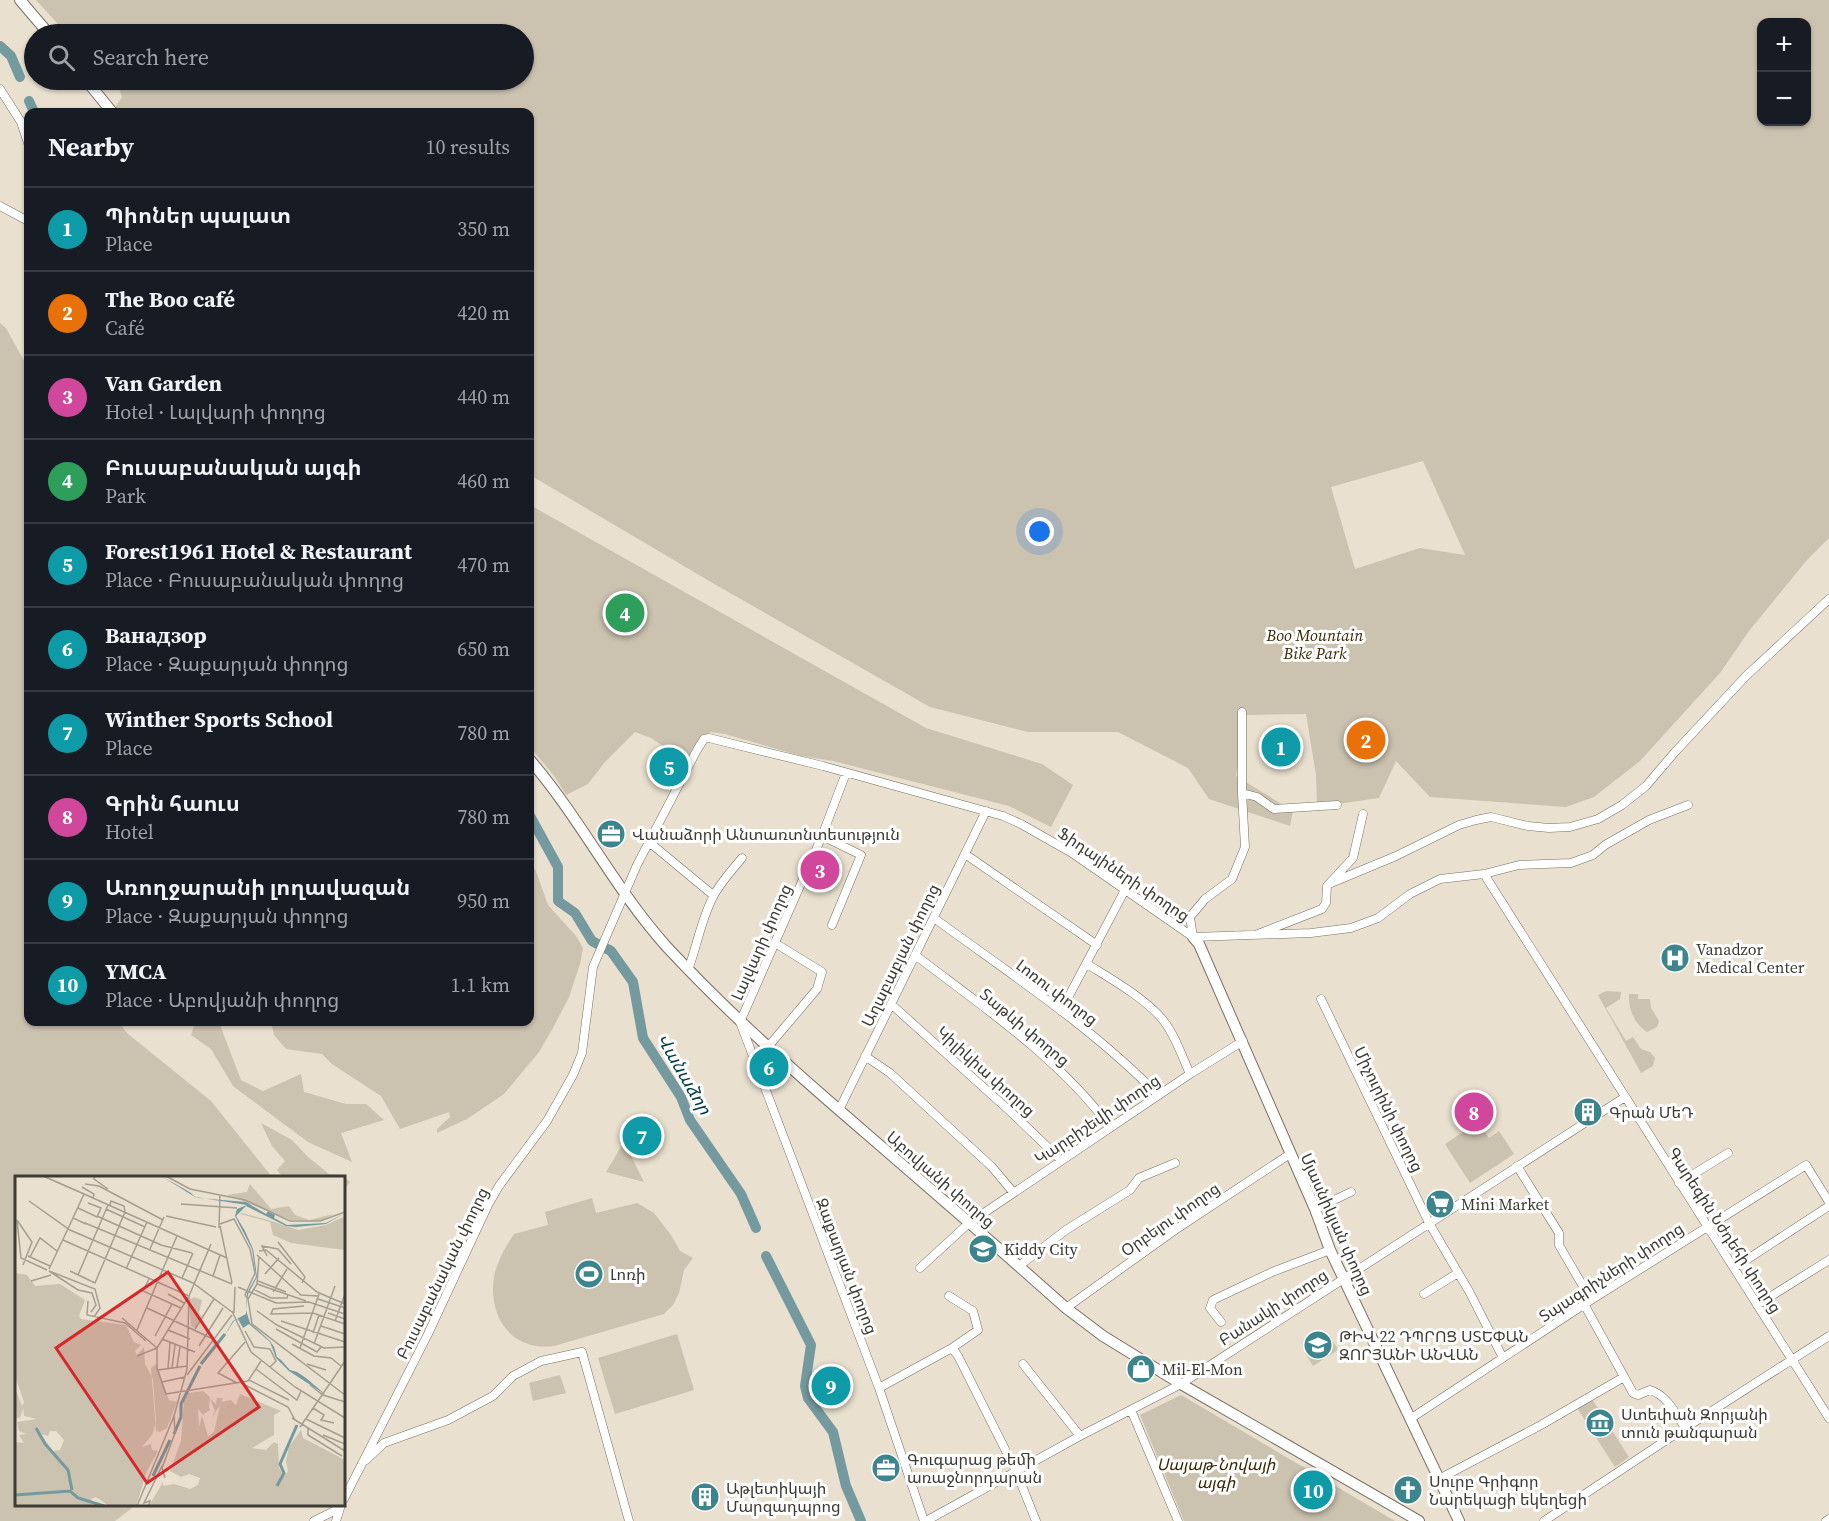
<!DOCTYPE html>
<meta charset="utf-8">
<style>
body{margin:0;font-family:"Source Serif 4","Noto Sans Armenian",serif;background:#242831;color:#f1f3f6}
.controls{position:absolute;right:18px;top:18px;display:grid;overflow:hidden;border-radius:12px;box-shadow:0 2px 4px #0004}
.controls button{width:54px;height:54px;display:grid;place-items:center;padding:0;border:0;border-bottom:2px solid #363941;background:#171b24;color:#f1f3f6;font:30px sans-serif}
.you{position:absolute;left:1040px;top:532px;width:21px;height:21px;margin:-15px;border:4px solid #fff;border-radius:50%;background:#1a73e8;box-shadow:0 0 0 9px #1a73e833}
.badge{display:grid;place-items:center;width:39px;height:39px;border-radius:50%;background:#0b8043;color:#fff;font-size:20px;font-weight:700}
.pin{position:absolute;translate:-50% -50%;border:3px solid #fff;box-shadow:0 2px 6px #0006}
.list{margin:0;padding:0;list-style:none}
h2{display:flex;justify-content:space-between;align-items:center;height:78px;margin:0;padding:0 24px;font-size:26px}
h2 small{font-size:20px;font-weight:400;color:#9ea1a6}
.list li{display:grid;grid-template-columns:39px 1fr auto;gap:18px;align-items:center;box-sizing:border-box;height:84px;padding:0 24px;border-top:2px solid #363941}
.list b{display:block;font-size:22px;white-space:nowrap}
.list p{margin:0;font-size:20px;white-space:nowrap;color:#9ea1a6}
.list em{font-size:20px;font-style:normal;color:#9ea1a6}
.icon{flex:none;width:33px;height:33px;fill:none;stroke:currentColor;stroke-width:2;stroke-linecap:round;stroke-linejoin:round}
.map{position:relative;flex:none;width:1829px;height:1521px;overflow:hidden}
.search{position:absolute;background:#171b24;box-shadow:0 2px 4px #0004;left:24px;top:24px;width:510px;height:66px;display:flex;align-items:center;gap:15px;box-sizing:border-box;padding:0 21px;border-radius:33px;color:#9ea1a6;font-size:22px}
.panel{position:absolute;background:#171b24;box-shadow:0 2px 4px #0004;left:24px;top:108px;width:510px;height:918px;border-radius:12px}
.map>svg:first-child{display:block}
.green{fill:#cbc2b0;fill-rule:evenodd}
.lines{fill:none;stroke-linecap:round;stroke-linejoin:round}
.river{stroke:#749a9f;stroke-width:10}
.street-casing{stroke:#797162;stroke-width:9}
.secondary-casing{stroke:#797162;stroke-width:12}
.street{stroke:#fff;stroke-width:8}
.secondary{stroke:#fff;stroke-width:10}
.labels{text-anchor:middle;stroke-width:6;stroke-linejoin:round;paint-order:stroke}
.park-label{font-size:16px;font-style:italic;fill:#392801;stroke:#fff}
.poi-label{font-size:16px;fill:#3e3b34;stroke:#fff;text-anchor:start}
.street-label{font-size:16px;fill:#3e3b34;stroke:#fff}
.water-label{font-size:18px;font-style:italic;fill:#003f44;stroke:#fff}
.inset-river{fill:none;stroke:#749a9f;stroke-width:3}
.inset-road{fill:none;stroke:#a59e91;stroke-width:1.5}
.view{fill:#d62828;fill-opacity:0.15;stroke:#d62828;stroke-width:3}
.inset-edge{fill:none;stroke:#3e3b34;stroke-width:3}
</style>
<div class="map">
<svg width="1829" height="1521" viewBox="0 0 1829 1521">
<rect width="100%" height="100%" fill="#e9e0cf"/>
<path class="green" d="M36,0h1793v538l-22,22 -58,71 -29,42 -80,88 -46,36 -28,10 -136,-10 -34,-36 -17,37 -62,9 -1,-32 -10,-61 -60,1 -10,61 57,35 -3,15 -81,-27 -21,-31 -70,-36h-90l-98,-25 -214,-122 -186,-110v-363h-416l-1,-1 9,-14 -6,-17h408v-46h-457zM1762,22h44v100h-44zM1423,461l42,94 -45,-7 -65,21 -24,-82z
M0,323l6,5 22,40v654h90l10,12 83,67 61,76 -256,1v326l120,1 -21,16h-115z
M530,505l396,223 116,36 31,21 -22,42 -42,-21 -176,-45 -32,-5 -76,-22 -14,-2 -5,2 -10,10 -10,17 -35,-23 -16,-6 -30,30 -17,22 -22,11 -11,-18 -25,-30z
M530,864l6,7 12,34 28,31 7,12 -3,16 -11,33 -16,31 -14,24 -35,42 -37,25 -30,14v-4l13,-12 -1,-5 -49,17 -19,-33 -49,-32 -10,-10 -36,-5 -12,-14 -3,-13h259z
M1606,991l15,1 -1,7 -14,9 20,33 7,-4 8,12 9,3 5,6 -2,8 -12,7 -43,-78z
M1629,994h9v5h12l1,9 8,13 -2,6 -10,5c-13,-8 -19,-24 -18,-38z
M195,1022h16l9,3 21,55 22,11 38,-17 3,18 42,12h20l18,16 -43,13 11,29 -44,-20 -75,-56 -22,-37 -20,-14z
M1478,1122l11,16 10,-7 15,23 -44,29 -25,-39z
M261,1123l31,17 16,17 21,17 13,1 8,7 -6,8v-12l-61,-1 -6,-7 8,-9 -13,-15z
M624,1142l20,40 -38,-10z
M592,1198l4,15 41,-10 17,10 17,22 9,16 13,7 -9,12 -5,23 -6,12 -9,9 -110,32c-45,6 -68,-33 -59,-74 4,-14 11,-26 19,-38l34,-9 -3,-13z
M677,1334l17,56 -79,24 -17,-56z
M1330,1336l8,14 -25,16 -8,-13z
M560,1375l6,18 -33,8 -4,-18z
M1181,1395l214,126h-211l-44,-106z
M1592,1399l37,58 -14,10 -38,-59z"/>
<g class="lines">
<path class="river" d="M0,46l11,10 9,21
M29,101l5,11
M530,816l28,51v34l17,12 17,28 19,10 22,31 10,56 38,59 9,23 51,74 15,34
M766,1256l45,89 -6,41 3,12 25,34 13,54 15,35"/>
<g class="street-casing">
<path id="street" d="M0,89l21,33 7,21
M0,206l28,15
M846,773l-24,63 -82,186 139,366 45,133
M1242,793l15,4 17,12 63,-4
M822,836l39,19 -29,70
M649,842l64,53
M965,854l132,91
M1484,874l345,544
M1331,883l65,-27 63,-31 17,-5 15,-3 37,9 21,2 21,-1 28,-8 24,-14 24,-19 29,-34 71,-76 83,-77
M934,918c76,56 158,109 224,177
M1258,934l64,-25 4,-6 1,-17 26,-28 10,-44
M1193,937l-3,-20 15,-18 27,-20 13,-32 -3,-54v-81
M915,955c68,52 144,103 195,172
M1087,964c24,15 58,34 76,56 12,15 19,36 27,54
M688,970c9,-24 13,-50 25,-73 7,-14 19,-27 29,-39
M1321,999l108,224 41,70 33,65
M891,1004l121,109 49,47
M1061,1011l64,-121
M767,1048l50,-59 5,-17 -47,-29
M865,1056l25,17 102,94 21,25
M839,1110l147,-299
M1517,1166l42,67v12l32,55
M1679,1183l49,-30
M1315,1209l36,-17
M1019,1266l47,-36 64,-40 9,-12 36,-15
M920,1268l49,-45 221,-149 53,-33
M1734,1268l95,-62
M1424,1294l34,-21
M1584,1304l49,89 5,2 12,-5c17,5 26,24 35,38
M1757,1305l72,-45
M1066,1308l109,-78 115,-76
M1221,1322l-11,-14 3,-8 59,-28 58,-22
M952,1348l6,8 58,115 20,50
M1023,1364l57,72
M879,1388l73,-40 26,-18 -5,-19 -24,-15
M1131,1410l47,111
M1410,1419l181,-119 215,-135 23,37
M366,1460l18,-17 64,-23 45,-24 20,-20 28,-15 41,-9 47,169
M1439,1479l102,-54 83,-48
M344,1499l84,-165 60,-129 11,-19 48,-65 26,-46 9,-22 11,-86 44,-102 60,-115 7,-11 5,-1 114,28 180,50 18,8 51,29 121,84 118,-4 40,-5 27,-10 32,-24 30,-15 44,-5 35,-9 52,-2 22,-8 12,-10 44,-25 39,-15
M314,1521l26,-13
M336,1521l5,-16
M926,1521l154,-85 101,-52 444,-287
M1544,1521l121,-80 164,-105
M1826,1521l3,-2"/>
</g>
<g class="secondary-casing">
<path id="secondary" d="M20,0l29,34
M86,80l26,32
M530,760c50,58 85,129 136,186 63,68 132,129 202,189 66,57 133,115 198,173l37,28 78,48 238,137
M1193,937l6,7 116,265 15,41 129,271"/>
</g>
<use href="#street" class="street"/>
<use href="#secondary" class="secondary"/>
</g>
<defs>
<g id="office-disc" transform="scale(1.5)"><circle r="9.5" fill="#3d858c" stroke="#fff"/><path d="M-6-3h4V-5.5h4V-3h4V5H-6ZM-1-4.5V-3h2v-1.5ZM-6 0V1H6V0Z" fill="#fff"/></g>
<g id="hospital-disc" transform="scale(1.5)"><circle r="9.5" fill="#3d858c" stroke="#fff"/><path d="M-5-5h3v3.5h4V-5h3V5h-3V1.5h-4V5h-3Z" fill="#fff"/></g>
<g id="building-disc" transform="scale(1.5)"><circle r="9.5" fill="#3d858c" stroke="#fff"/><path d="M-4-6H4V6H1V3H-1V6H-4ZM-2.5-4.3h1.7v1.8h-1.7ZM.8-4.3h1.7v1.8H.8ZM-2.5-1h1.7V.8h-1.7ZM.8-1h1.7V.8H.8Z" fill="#fff"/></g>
<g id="supermarket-disc" transform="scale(1.5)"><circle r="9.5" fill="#3d858c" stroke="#fff"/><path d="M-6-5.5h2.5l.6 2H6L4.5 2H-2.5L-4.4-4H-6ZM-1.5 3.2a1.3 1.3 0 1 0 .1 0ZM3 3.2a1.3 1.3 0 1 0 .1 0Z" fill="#fff"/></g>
<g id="school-disc" transform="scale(1.5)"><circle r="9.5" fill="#3d858c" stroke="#fff"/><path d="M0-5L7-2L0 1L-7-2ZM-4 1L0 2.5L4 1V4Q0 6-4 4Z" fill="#fff"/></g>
<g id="stadium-disc" transform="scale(1.5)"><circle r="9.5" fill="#3d858c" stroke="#fff"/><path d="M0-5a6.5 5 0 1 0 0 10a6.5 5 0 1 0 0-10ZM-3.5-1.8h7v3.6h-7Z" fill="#fff"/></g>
<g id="shop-disc" transform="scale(1.5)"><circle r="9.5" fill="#3d858c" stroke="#fff"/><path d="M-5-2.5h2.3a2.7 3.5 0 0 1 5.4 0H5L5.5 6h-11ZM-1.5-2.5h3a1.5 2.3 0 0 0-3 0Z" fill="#fff"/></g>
<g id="museum-disc" transform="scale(1.5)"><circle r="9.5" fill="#3d858c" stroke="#fff"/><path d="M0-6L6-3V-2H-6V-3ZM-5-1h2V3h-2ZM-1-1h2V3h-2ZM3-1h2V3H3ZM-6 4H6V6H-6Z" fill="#fff"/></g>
<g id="church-disc" transform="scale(1.5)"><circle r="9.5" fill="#3d858c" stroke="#fff"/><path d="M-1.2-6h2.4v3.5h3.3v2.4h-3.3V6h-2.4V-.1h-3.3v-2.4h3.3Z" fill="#fff"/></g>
</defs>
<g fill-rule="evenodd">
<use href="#office-disc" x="611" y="834"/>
<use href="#hospital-disc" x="1675" y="958"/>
<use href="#building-disc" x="1588" y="1112"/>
<use href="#supermarket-disc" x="1440" y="1204"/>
<use href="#school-disc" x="983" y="1249"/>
<use href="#stadium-disc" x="589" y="1274"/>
<use href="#school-disc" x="1318" y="1345"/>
<use href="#shop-disc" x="1141" y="1369"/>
<use href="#museum-disc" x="1600" y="1423"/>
<use href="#office-disc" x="886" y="1468"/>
<use href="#church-disc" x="1408" y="1490"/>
<use href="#building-disc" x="705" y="1497"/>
</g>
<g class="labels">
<g class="park-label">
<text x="1315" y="641">Boo Mountain<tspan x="1315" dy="18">Bike Park</tspan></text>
<text x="1216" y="1470">Սայաթ-Նովայի<tspan x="1216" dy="18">այգի</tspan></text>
</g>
<g class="poi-label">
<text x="632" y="840">Վանաձորի Անտառտնտեսություն</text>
<text x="1696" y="955">Vanadzor<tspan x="1696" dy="18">Medical Center</tspan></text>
<text x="1609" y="1118">Գրան ՄեԴ</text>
<text x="1461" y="1210">Mini Market</text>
<text x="1004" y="1255">Kiddy City</text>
<text x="610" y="1280">Լոռի</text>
<text x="1339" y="1342">ԹԻՎ 22 ԴՊՐՈՑ ՍՏԵՓԱՆ<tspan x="1339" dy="18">ԶՈՐՅԱՆԻ ԱՆՎԱՆ</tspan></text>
<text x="1162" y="1375">Mil-El-Mon</text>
<text x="1621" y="1420">Ստեփան Զորյանի<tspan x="1621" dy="18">տուն թանգարան</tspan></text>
<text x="907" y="1465">Գուգարաց թեմի<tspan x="907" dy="18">առաջնորդարան</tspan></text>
<text x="1429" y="1487">Սուրբ Գրիգոր<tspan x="1429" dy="18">Նարեկացի եկեղեցի</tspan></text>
<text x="726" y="1494">Աթլետիկայի<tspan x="726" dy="18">Մարզադպրոց</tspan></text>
</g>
<g class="street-label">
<text transform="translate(1124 874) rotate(34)" y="6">Ֆիդայիների փողոց</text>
<text transform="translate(761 942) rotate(-66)" y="6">Լալվարի փողոց</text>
<text transform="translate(900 955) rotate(-64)" y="6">Աղաբաբյան փողոց</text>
<text transform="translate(1057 992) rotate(37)" y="6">Լոռու փողոց</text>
<text transform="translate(1025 1027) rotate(40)" y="6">Տաթևի փողոց</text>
<text transform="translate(986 1071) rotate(42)" y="6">Կիլիկիա փողոց</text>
<text transform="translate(1389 1109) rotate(64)" y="6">Միչուրինի փողոց</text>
<text transform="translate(1097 1119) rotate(-34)" y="6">Կարբիշեվի փողոց</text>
<text transform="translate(941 1179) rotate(41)" y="6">Աբովյանի փողոց</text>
<text transform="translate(1170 1219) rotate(-35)" y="6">Օրբելու փողոց</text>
<text transform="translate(1337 1224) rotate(66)" y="6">Մյասնիկյան փողոց</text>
<text transform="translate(1725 1230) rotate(57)" y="6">Գարեգին Նժդեհի փողոց</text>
<text transform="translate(847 1266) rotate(69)" y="6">Զաքարյան փողոց</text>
<text transform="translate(1611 1272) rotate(-33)" y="6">Տպագրիչների փողոց</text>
<text transform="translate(442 1273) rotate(-64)" y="6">Բուսաբանական փողոց</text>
<text transform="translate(1273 1307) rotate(-33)" y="6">Բանակի փողոց</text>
</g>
<g class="water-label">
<text transform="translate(684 1074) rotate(60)" y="6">Վանաձոր</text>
</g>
</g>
<g transform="translate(15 1176)">
<rect width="330" height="330" fill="#e9e0cf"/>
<path d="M235,8l21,25 18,-3 6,9 14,5 25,-6 -14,7 -29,-1 -64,-25 20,-3zM225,38l2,-1 23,6 33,11 28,-5 19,-9v34l-54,-7 -18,-8 -3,-13zM0,97l12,2 8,11 25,-2 25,16 -6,16 2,3 45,6 8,17 7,3 -6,6 2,4 7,-8 1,17 8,15 3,43 -4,13 -10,12 9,-3 1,6 6,1 -11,20 -11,35h-27l-13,-9 -5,2 2,7h-78v-64l9,1 -5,-8 7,-1 -7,-3 -2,-9 20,-3 -13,-3 -1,-9 -2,10 -6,2v-31l7,18 2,-4 -9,-26zM35,255h6l8,9 -4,10 -7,1 -12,-17 7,2zM179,121l8,3 -3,13 3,3 -7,12 -4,-2 -2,-26zM141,188l13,36 8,2 -10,26 -7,4 -4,-1 -5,-63zM188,215l7,6 -1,10 1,3 -7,5 -5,-6 1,18 3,-11 6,20 6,-4 6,-27 -8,13 3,-7 -5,-12 6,5 1,-6h6l-2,4 10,-2 5,5 4,-11 41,17 -7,4v20l-22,13 14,2 8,-8 4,2 1,24 5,7 4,-3 -2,-11 3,-14 12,-17 2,8 42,22v46h-196l14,-24v4l11,-2 16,5 8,-4 2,-7 -11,-4 -8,3 -11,-6 11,-30 3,-41 4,-7z" fill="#cbc2b0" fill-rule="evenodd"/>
<path d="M146,0l25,14 5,3 3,3 4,2 48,4 20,12 2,-3 7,4 -1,3 13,7 39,-2 19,-10 -19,11 -30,3 -10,-1 -40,-20 -10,10 9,15 8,18 1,6 3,22 -9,17 -2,16 4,13 20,18 4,6 3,10 4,3 9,10 7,2 9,6 20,17 19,6 -19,-6 -37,-24 -13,-13 -6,-16 -21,-18 -6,4 -5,-9 -4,2 -11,17 10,-17 13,-7v-3l1,-18 9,-16 -4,-28 -17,-33 2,-7 10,-4 -52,-8z" fill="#749a9f"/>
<path class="inset-river" d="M186,188l24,-30M21,252l9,16 23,26 4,20M159,258l7,-17v-13l19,-38M138,300l17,-36M262,310l7,-13 -4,-9 17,-39M0,319l55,-4 8,7 26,8"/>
<path class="inset-road" d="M28,0l41,18 -11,24 13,6M80,0l-1,3 14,10M151,0l24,13 55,11 45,21h30l25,-9M70,8l14,2 64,34M67,11l12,7 -1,4M69,18l143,64M14,25l41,29 123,53 39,29M166,28l56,4M95,29l1,-4 13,5 1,6M63,32l19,9 4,-9 -13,-5M91,33l39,18M82,40l64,29 31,8M151,40l50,11M2,44l4,38 26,12M2,44l15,22 -9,23M70,47l147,61M205,48l14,-5 16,30 5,24 -10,22 3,4M205,50l12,57M204,52l1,-33M48,64l126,56M263,66l27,35 -3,6M135,73l14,-32M244,75l7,-1 51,42 28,12M242,79l44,40 18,1M13,80l22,10M252,80l-5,-10 16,3 13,15M15,81l10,-19 17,13M34,93l24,-51M111,93l21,-47M34,95l46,18 5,19 -6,9M34,95l29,19 14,3 4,12 -5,7M55,95l25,12 30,-71M250,98l14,-16M63,99l30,-70M198,100l7,-21M167,102l11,-25M134,103l-6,12 38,17M16,105l20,-6M243,105l28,11M242,108l-9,15 4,25 93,71M242,108l49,17M242,108l2,-27M223,111l38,16 33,-1 36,12M238,113l18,9h16l1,-4M258,116l14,-23M153,118l16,9M303,123l27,9M73,125l-1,14 38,8 21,18M289,130l-31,3 -2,5 42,-1 32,11M132,132l66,31M217,135l19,41 44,35 50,31M242,135l20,14 47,23 21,-1M219,137l1,-26M313,137l17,6M107,142l35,30v20l9,26 82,-13 13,-20M266,145l64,21M320,145l10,-27M306,150l24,8M180,153l19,-30M261,153l41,23 4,-5M122,154l40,-94M153,154l22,9M230,155l9,16 16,2 6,12 -6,6M298,157l6,-18M140,160l17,-32M147,163l33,13M277,168l22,12 17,2 10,8M299,168l21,-58M184,170l24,-38M142,172l32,-52 22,-52M285,172l19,-54M122,180l20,-8M292,188l19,6M162,191l3,-20M153,192l2,-25M157,192l3,-23M241,193l41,31 4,-9M143,194l29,-4M172,199l45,-60M234,204l40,20M147,206l23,-5M222,207l-19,-10 27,-31M226,207l47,24 7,13M295,209l13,10 22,7M303,225l27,-40M298,232l11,7 -3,5 13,3M277,242l53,33M291,243l39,19M285,251l18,-26M293,252v7l34,21M308,259l22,9M150,302l-3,-10 13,-35 -1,-17 13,-47 2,-73M134,329l1,-4 -6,2 18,-37M122,330l37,-90"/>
<path class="view" d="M153,96l91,135 -112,76 -91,-135z"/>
<rect width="330" height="330" class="inset-edge"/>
</g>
</svg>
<div class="controls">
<button>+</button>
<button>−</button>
</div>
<div class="you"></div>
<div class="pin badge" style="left:1281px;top:747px;background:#0f9aa8">1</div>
<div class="pin badge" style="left:1366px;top:740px;background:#e8710a">2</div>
<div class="pin badge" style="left:820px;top:870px;background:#d1479c">3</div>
<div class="pin badge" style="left:625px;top:613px;background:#2e9e5b">4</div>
<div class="pin badge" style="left:669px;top:767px;background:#0f9aa8">5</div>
<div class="pin badge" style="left:769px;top:1067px;background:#0f9aa8">6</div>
<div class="pin badge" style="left:642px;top:1136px;background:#0f9aa8">7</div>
<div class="pin badge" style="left:1474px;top:1112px;background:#d1479c">8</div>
<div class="pin badge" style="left:831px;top:1386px;background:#0f9aa8">9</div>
<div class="pin badge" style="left:1313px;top:1490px;background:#0f9aa8">10</div>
<div class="search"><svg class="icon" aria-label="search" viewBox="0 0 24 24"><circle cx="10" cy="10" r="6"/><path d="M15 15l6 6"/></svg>Search here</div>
<section class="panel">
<h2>Nearby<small>10 results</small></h2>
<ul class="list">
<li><span class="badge" style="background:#0f9aa8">1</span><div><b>Պիոներ պալատ</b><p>Place</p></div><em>350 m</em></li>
<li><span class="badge" style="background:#e8710a">2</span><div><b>The Boo café</b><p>Café</p></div><em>420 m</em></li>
<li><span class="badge" style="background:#d1479c">3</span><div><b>Van Garden</b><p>Hotel · Լալվարի փողոց</p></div><em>440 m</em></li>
<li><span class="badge" style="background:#2e9e5b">4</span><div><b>Բուսաբանական այգի</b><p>Park</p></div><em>460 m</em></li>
<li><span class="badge" style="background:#0f9aa8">5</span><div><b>Forest1961 Hotel &amp; Restaurant</b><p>Place · Բուսաբանական փողոց</p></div><em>470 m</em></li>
<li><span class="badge" style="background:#0f9aa8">6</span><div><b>Ванадзор</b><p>Place · Զաքարյան փողոց</p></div><em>650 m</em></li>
<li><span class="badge" style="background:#0f9aa8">7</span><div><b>Winther Sports School</b><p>Place</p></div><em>780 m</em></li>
<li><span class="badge" style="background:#d1479c">8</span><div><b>Գրին հաուս</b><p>Hotel</p></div><em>780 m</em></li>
<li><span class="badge" style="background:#0f9aa8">9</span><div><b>Առողջարանի լողավազան</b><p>Place · Զաքարյան փողոց</p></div><em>950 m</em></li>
<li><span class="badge" style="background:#0f9aa8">10</span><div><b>YMCA</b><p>Place · Աբովյանի փողոց</p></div><em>1.1 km</em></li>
</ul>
</section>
</div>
